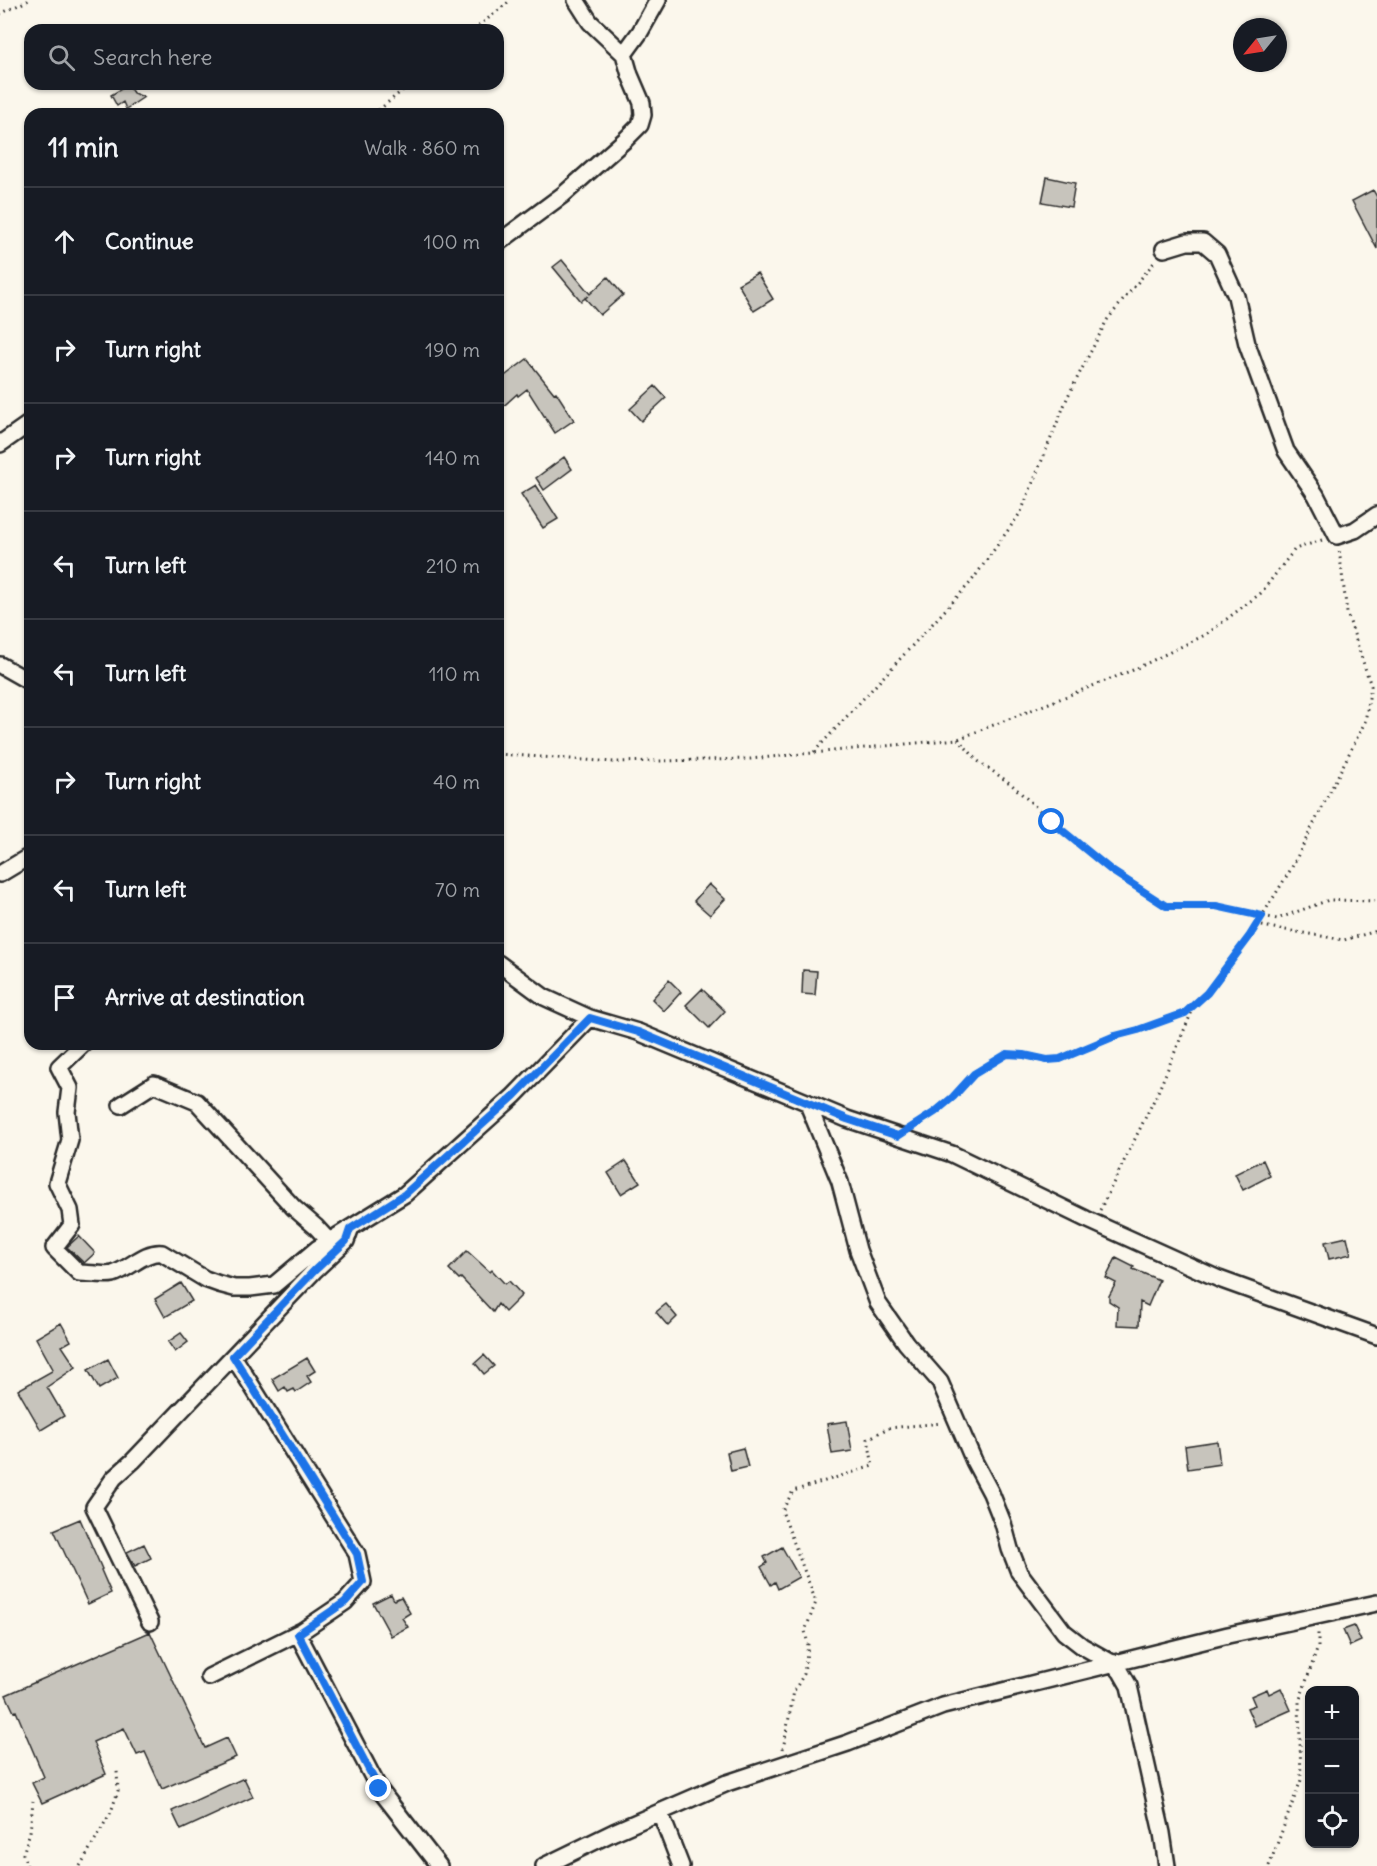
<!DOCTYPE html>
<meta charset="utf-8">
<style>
body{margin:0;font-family:Delius,sans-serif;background:#20242c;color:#f1f3f6}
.controls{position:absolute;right:18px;bottom:18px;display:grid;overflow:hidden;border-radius:12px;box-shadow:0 2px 4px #0004}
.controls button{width:54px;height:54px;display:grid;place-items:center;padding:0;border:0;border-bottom:2px solid #363941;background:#171b24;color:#f1f3f6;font:30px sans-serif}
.compass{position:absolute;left:1233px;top:18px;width:54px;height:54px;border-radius:50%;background:#171b24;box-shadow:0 2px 4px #0004;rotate:240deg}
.stop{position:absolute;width:18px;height:18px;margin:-14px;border:4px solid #1a73e8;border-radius:50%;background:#fff}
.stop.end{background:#1a73e8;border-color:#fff;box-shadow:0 2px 6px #0008}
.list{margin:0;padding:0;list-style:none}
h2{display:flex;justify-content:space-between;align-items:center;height:78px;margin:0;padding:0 24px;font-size:26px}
h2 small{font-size:20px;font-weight:400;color:#9ea1a6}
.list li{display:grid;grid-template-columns:39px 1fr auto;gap:18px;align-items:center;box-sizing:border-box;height:108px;padding:0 24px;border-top:2px solid #363941}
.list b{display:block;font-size:22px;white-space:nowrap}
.list em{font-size:20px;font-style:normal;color:#9ea1a6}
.icon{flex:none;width:33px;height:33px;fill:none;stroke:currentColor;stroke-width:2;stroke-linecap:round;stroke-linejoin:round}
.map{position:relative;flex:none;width:1377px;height:1866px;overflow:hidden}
.search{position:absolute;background:#171b24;box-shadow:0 2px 4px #0004;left:24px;top:24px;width:480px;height:66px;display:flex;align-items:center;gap:15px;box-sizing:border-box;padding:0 21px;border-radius:18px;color:#9ea1a6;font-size:22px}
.panel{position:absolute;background:#171b24;box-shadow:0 2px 4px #0004;left:24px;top:108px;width:480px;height:942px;border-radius:18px}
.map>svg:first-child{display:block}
.building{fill:#c7c4bc;stroke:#2b2b2b;stroke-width:1.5}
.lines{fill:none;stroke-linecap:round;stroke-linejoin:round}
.minor-casing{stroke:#2b2b2b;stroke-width:20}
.path{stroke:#2b2b2b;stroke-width:3;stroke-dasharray:1.5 4.5;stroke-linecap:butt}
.minor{stroke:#fbf7ec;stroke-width:15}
.route{stroke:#1a73e8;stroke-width:8}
</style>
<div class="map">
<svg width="1377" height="1866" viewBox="0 0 1377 1866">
<rect width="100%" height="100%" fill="#fbf7ec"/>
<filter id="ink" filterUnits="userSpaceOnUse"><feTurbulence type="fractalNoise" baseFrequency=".0167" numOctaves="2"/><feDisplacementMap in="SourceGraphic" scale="12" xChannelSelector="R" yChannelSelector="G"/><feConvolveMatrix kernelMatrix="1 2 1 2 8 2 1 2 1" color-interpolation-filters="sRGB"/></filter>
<g filter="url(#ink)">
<path class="building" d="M128,85l5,8 11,4 -18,12 -3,-7 -6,4 -6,-11z
M1047,177l28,6 -4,24 -29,-5z
M1373,190l4,7v52l-25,-48z
M562,260l28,34 18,-17 15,18 -23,20 -15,-17 3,-2 -7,5 -28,-34z
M757,273l16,26 -19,12 -16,-27z
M527,359l27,34 2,-1 18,28 -19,13 -28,-44 -9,7 -1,-2 -19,17v-30z
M655,386l11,12 -25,23 -11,-12z
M564,457l8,12 -28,21 -8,-12z
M536,485l22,34 -15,9 -22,-34z
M709,884l16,15 -15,16 -16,-14z
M803,970l14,1 -2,24 -13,-1z
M669,980l12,12 -17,19 -12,-12z
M702,989l23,22 -16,17 -23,-23z
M1263,1160l7,16 -27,14 -8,-16z
M626,1161l14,21 -19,12 -13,-21z
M79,1236l16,17 -11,10 -17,-16z
M1347,1237l4,17 -22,5 -4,-17z
M467,1251l23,21 2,-2 13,14 4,-3 13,14 -17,17 -7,-8 -5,8 -32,-34 -2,1 -10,-10z
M1116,1258l18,9 -1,2 26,11 -11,26 -8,-4 -1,24 -22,-1 1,-18 -9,-6v-5l7,-13 -10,-5z
M181,1283l11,18 -27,16 -10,-18z
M666,1304l11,13 -9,9 -12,-14z
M61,1323l10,18 -9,5 14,21 -29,20 17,29 -23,14 -23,-40 34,-19 1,-2 -17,-31z
M181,1333l7,9 -13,10 -7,-10z
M484,1355l10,11 -10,8 -9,-11z
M307,1358l8,13 -8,5 4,6 -15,10 -2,-3 -6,3 -3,-5 -6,4 -7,-12z
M108,1359l10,19 -19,11 -11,-19z
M847,1421l5,30 -20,3 -5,-30z
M1217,1441l3,23 -32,5 -3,-23z
M743,1448l5,19 -17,4 -4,-19z
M80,1519l22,50 -1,1 10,23 -23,11 -34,-74z
M144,1544l7,14 -16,8 -8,-14z
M782,1547l17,30 -21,12 -3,-7 -4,3 -10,-18 6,-4 -3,-6z
M391,1594l3,6 7,-3 9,16 -8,5 6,9 -17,9 -18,-33z
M1354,1626l7,15 -11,5 -7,-16z
M150,1632l55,116 22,-10 9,19 -74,32 -17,-37 -8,3 -13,-27 -31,14 13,32 -64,29 -10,-20 12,-6 -28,-66 -2,1 -8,-17z
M1281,1688l10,22 -36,16 -8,-18 8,-3 -4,-9 16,-7 2,5z
M244,1778l9,19 -72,33 -9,-19z"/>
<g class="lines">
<g class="minor-casing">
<path id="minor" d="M624,54l16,-22 18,-32
M498,243l66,-49 62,-55 14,-14 3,-10 -1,-12 -12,-28 -6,-21 -34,-32 -14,-22
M1164,249l23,-7h16l14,12 19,42 11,48 39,107 30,44 21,41 18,-6 22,-15
M0,444l30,-21
M0,665l30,17
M0,874l30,-18
M498,963l46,34 46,21 48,14 209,87 105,35 134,65 133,60 158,57
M83,1044l-24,23 11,21 -3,24 3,28 -13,43 13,27 2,15 -18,23 25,25c10,0 26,3 34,1 17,-5 31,-23 49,-21l43,26 14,5 15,4h16l24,-3 44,-37 87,-54 109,-98 76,-78
M807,1102l33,80 18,68 20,53 28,40 34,39 34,79 17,32 12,30 7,26 9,23 45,60 18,14 32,18 7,8 8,14 33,147 5,33
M121,1105l33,-21 43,18 97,106 22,19 13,14
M150,1622l-56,-115 20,-29 19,-17 181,-190 32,-30 4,-11
M298,1634l81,155 60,77
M209,1677l93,-46 43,-29 18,-20 -6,-28 -124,-198
M660,1812l21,54
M544,1866l70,-34 113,-49 121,-40 95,-37 285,-71 149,-32"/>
</g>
<path class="path" d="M0,14l29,-14
M474,30l37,-30
M374,114l36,-30
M958,739l20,22 33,23 41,38 60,49 54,35h50l61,13 52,-19 48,1
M814,752l157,-170 50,-70 47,-116 39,-76 49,-60
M498,754l116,8 136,-3 208,-20 175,-69 74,-36 54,-41 34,-44 27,-9
M1256,925l88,15 33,-9
M915,1125l20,-13 18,-15 21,-23 33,-20 17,1 23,5 13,-1 55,-23 23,-6 47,-17 22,-20 42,-56 42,-68 74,-147 6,-36 -24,-73 -8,-64
M1100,1210l58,-118 35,-83
M783,1749l11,-58 10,-17 4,-29 -3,-14 11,-29 -34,-91 11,-20 80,-25 -5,-27 20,-11 54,-5
M27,1866l-4,-12 7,-22 3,-31
M80,1866l31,-54 7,-21 -1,-20
M1269,1866l32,-86 -2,-78 19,-55v-16"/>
<use href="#minor" class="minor"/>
</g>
</g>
<g class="lines" filter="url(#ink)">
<path class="route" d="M379,1789l-81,-155 47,-32 18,-20 -6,-28 -124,-198 81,-85 32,-30 4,-12 55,-35 109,-98 76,-78 48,14 209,87 51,17 37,-24 18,-15 21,-23 33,-20 17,1 23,5 13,-1 55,-23 23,-6 47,-17 22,-20 42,-56 13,-21 -46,-10h-50l-54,-35 -60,-49"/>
</g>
</svg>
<div class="controls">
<button>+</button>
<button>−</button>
<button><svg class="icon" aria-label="locate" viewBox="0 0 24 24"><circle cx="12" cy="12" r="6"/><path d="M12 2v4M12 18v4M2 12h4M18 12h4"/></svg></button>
</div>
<svg class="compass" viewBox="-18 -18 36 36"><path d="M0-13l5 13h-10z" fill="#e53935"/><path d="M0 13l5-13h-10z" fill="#9ea1a6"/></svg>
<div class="stop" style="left:1052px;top:822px"></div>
<div class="stop end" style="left:379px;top:1789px"></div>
<div class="search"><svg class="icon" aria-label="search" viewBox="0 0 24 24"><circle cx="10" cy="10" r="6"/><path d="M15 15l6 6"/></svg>Search here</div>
<section class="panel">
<h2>11 min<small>Walk · 860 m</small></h2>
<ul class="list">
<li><svg class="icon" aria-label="ahead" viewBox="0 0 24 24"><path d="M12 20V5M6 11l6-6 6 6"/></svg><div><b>Continue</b></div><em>100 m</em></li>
<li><svg class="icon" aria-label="right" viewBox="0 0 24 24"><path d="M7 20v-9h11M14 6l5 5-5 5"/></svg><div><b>Turn right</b></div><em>190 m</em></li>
<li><svg class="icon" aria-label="right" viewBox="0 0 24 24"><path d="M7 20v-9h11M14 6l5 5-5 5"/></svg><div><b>Turn right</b></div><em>140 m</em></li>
<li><svg class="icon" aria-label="left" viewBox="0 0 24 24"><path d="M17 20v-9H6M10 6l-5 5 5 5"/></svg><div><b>Turn left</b></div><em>210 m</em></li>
<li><svg class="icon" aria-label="left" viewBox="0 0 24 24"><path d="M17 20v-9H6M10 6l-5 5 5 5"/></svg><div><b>Turn left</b></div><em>110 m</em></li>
<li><svg class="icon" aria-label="right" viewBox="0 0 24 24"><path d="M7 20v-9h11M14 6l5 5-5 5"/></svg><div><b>Turn right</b></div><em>40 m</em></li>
<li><svg class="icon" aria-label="left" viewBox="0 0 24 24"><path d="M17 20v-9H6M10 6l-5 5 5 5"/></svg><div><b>Turn left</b></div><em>70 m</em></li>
<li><svg class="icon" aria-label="arrive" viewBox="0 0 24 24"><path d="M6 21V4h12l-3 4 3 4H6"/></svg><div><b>Arrive at destination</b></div></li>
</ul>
</section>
</div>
